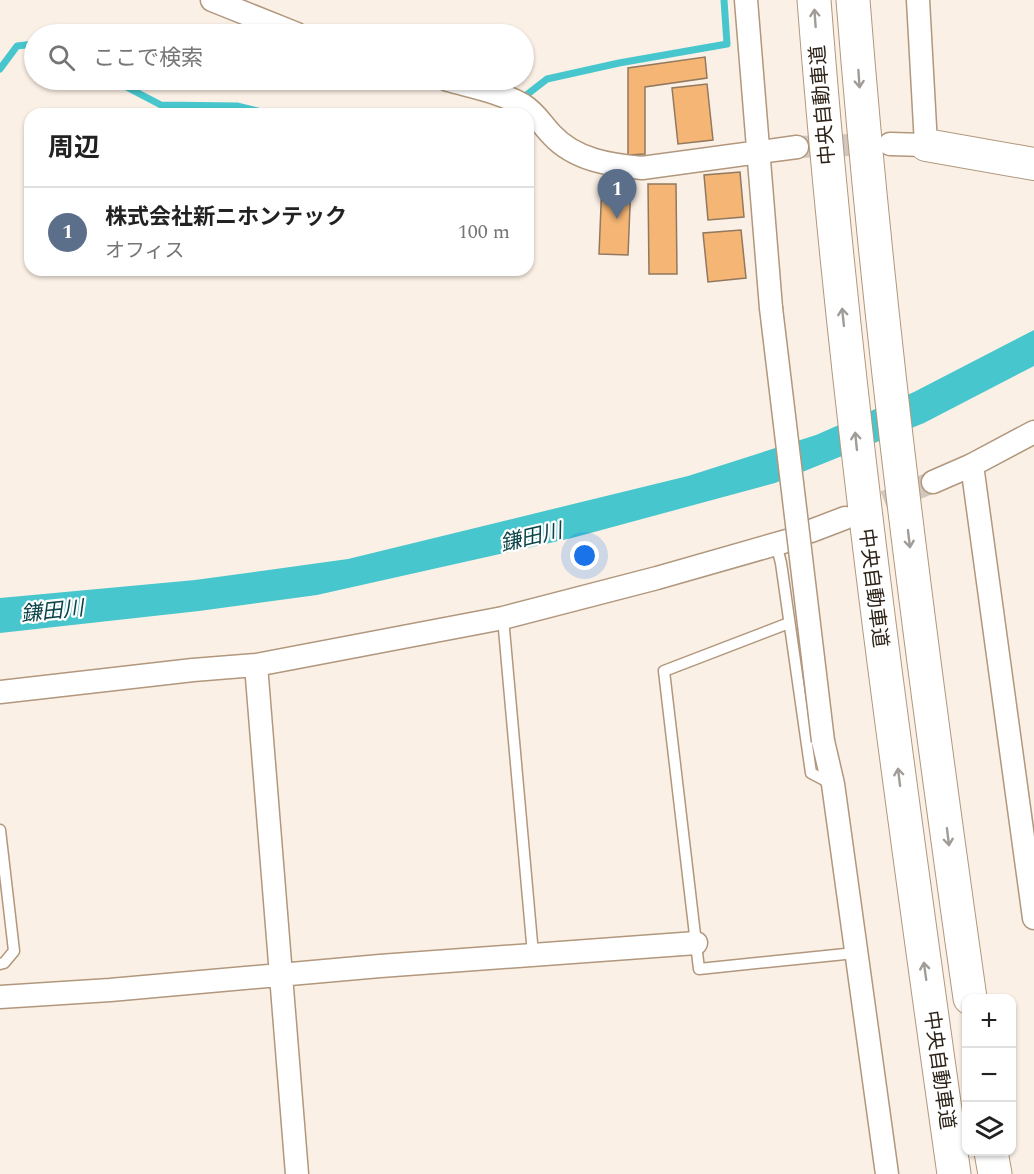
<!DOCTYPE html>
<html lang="ja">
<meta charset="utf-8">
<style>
body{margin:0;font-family:Spectral,"Noto Sans JP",serif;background:#f6f6f6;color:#222}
.controls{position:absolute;right:18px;bottom:18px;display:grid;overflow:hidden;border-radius:12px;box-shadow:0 2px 4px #0004}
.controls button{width:54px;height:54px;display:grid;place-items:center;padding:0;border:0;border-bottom:2px solid #e0e0e0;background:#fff;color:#222;font:30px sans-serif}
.you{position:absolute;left:585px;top:556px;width:21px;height:21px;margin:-15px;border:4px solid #fff;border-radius:50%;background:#1a73e8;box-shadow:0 0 0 9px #1a73e833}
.badge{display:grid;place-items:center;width:39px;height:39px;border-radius:50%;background:#2563eb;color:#fff;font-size:20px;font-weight:700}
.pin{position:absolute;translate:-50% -50px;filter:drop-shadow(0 2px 3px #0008)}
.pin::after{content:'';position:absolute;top:32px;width:21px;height:18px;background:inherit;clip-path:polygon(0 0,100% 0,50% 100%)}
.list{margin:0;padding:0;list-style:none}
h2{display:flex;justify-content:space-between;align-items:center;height:78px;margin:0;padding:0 24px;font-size:26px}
h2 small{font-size:20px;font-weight:400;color:#767676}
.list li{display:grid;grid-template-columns:39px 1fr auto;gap:18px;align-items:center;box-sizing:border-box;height:90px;padding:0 24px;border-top:2px solid #e0e0e0}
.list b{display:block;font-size:22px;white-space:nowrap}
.list p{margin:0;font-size:20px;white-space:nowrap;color:#767676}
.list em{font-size:20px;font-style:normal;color:#767676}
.icon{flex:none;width:33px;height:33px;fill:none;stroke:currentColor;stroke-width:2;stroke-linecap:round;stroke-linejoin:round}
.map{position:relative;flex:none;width:1034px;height:1174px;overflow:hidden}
.search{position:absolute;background:#fff;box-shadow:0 2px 4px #0004;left:24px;top:24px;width:510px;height:66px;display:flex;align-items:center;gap:15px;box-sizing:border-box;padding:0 21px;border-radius:33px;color:#767676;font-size:22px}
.panel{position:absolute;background:#fff;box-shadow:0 2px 4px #0004;left:24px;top:108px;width:510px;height:168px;border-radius:18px}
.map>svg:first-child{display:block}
.water{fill:#47c6cd}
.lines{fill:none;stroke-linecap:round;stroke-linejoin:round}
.stream{stroke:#47c6cd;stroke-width:7}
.building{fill:#f5b675;stroke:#91785f;stroke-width:1.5}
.street-tunnel{stroke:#d2c7bc;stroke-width:22;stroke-dasharray:22 11;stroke-linecap:butt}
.lane-casing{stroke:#b1977d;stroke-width:13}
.street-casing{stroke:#b1977d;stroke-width:25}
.secondary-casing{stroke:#b1977d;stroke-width:34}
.highway-casing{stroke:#b1977d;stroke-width:35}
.lane{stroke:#fff;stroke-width:10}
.street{stroke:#fff;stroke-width:22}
.secondary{stroke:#fff;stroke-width:32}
.highway{stroke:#fff;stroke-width:33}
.street-bridge-casing{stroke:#b1977d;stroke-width:25;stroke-linecap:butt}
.street-bridge{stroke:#fff;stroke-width:22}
.oneway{stroke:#a09c98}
.labels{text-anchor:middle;stroke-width:4.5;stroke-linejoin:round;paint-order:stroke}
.street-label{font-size:20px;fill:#2d2319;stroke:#fff}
.water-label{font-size:21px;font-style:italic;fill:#0b4448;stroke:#fff}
</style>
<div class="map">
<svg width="1034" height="1174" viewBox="0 0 1034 1174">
<rect width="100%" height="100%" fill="#fbf0e5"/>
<path class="water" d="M1034,330v36l-110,57 -149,60 -203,55 -255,57 -118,16 -199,22v-35l195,-18 153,-21 340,-83 128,-41 98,-43z"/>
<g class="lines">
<path class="stream" d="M0,69l17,-23 17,-2
M113,80l48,25 76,1 33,8
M520,100l27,-21 72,-16 108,-19 -3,-44
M496,114l14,-9"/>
</g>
<path class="building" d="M705,57l2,21 -62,9v67l-17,1v-87z
M707,84l6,56 -35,4 -6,-56z
M740,172l4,45 -36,3 -4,-45z
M602,182h29l-3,73 -29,-1z
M648,184h28l1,90h-28z
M741,230l5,48 -38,4 -5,-49z"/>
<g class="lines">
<path class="street-tunnel" d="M797,147l82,-3
M854,514l79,-32"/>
<g class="lane-casing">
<path id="lane" d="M776,544l5,19 30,210 21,11
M503,618l30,336
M789,623l-125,48 35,298 156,-16
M0,830l14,121 -10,12 -4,1"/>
</g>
<g class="street-casing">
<path id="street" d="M212,0l85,34
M746,0l25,308
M448,80c25,7 52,12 75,25 13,8 19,20 29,30 23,25 58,30 90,33l155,-21
M890,144l36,1 -8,-145
M972,465l62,453
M933,482l39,-17 62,-33
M811,531l34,-13
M256,665l41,509
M0,692l193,-22 63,-5 247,-47 154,-40 133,-38
M823,741l10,43 54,390
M0,997l110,-7 270,-24 316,-23"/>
</g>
<g class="secondary-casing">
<path id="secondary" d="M926,145l108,19"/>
</g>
<g class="highway-casing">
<path id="highway" d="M814,0c30,393 85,784 140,1174
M853,0c26,334 70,667 117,998
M991,1152l4,22"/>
</g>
<use href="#lane" class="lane"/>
<use href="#street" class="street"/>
<use href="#secondary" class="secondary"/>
<use href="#highway" class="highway"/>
<g class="street-bridge-casing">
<path id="street-bridge" d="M771,308l52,433"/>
</g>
<use href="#street-bridge" class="street-bridge"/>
</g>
<defs><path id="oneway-shaft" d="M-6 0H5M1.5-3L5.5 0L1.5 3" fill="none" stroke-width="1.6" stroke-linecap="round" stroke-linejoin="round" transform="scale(1.5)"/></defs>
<g class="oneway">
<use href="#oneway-shaft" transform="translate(815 18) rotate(-94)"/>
<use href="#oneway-shaft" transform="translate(859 79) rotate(86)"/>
<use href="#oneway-shaft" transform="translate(843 317) rotate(-96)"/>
<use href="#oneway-shaft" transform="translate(856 441) rotate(-96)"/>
<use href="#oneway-shaft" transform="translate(909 539) rotate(83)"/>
<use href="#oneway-shaft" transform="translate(899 777) rotate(-97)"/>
<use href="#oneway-shaft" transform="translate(948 837) rotate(83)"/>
<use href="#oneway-shaft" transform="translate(925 971) rotate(-98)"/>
</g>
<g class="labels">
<g class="street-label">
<text transform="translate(822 105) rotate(-95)" y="7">中央自動車道</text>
<text transform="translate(874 588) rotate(83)" y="7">中央自動車道</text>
<text transform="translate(940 1070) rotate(82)" y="7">中央自動車道</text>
</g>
<g class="water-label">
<text transform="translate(531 537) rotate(-13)" y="7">鎌田川</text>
<text transform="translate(52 611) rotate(-6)" y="7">鎌田川</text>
</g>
</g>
</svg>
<div class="controls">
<button>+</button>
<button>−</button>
<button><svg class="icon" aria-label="layers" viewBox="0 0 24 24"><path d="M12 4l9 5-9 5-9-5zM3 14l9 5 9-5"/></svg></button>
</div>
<div class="you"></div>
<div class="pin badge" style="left:617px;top:219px;background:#5c6f8a">1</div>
<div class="search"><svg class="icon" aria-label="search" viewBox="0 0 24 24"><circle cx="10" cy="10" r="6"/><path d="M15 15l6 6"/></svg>ここで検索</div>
<section class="panel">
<h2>周辺<small></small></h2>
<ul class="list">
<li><span class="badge" style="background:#5c6f8a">1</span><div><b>株式会社新ニホンテック</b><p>オフィス</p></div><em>100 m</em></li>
</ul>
</section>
</div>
